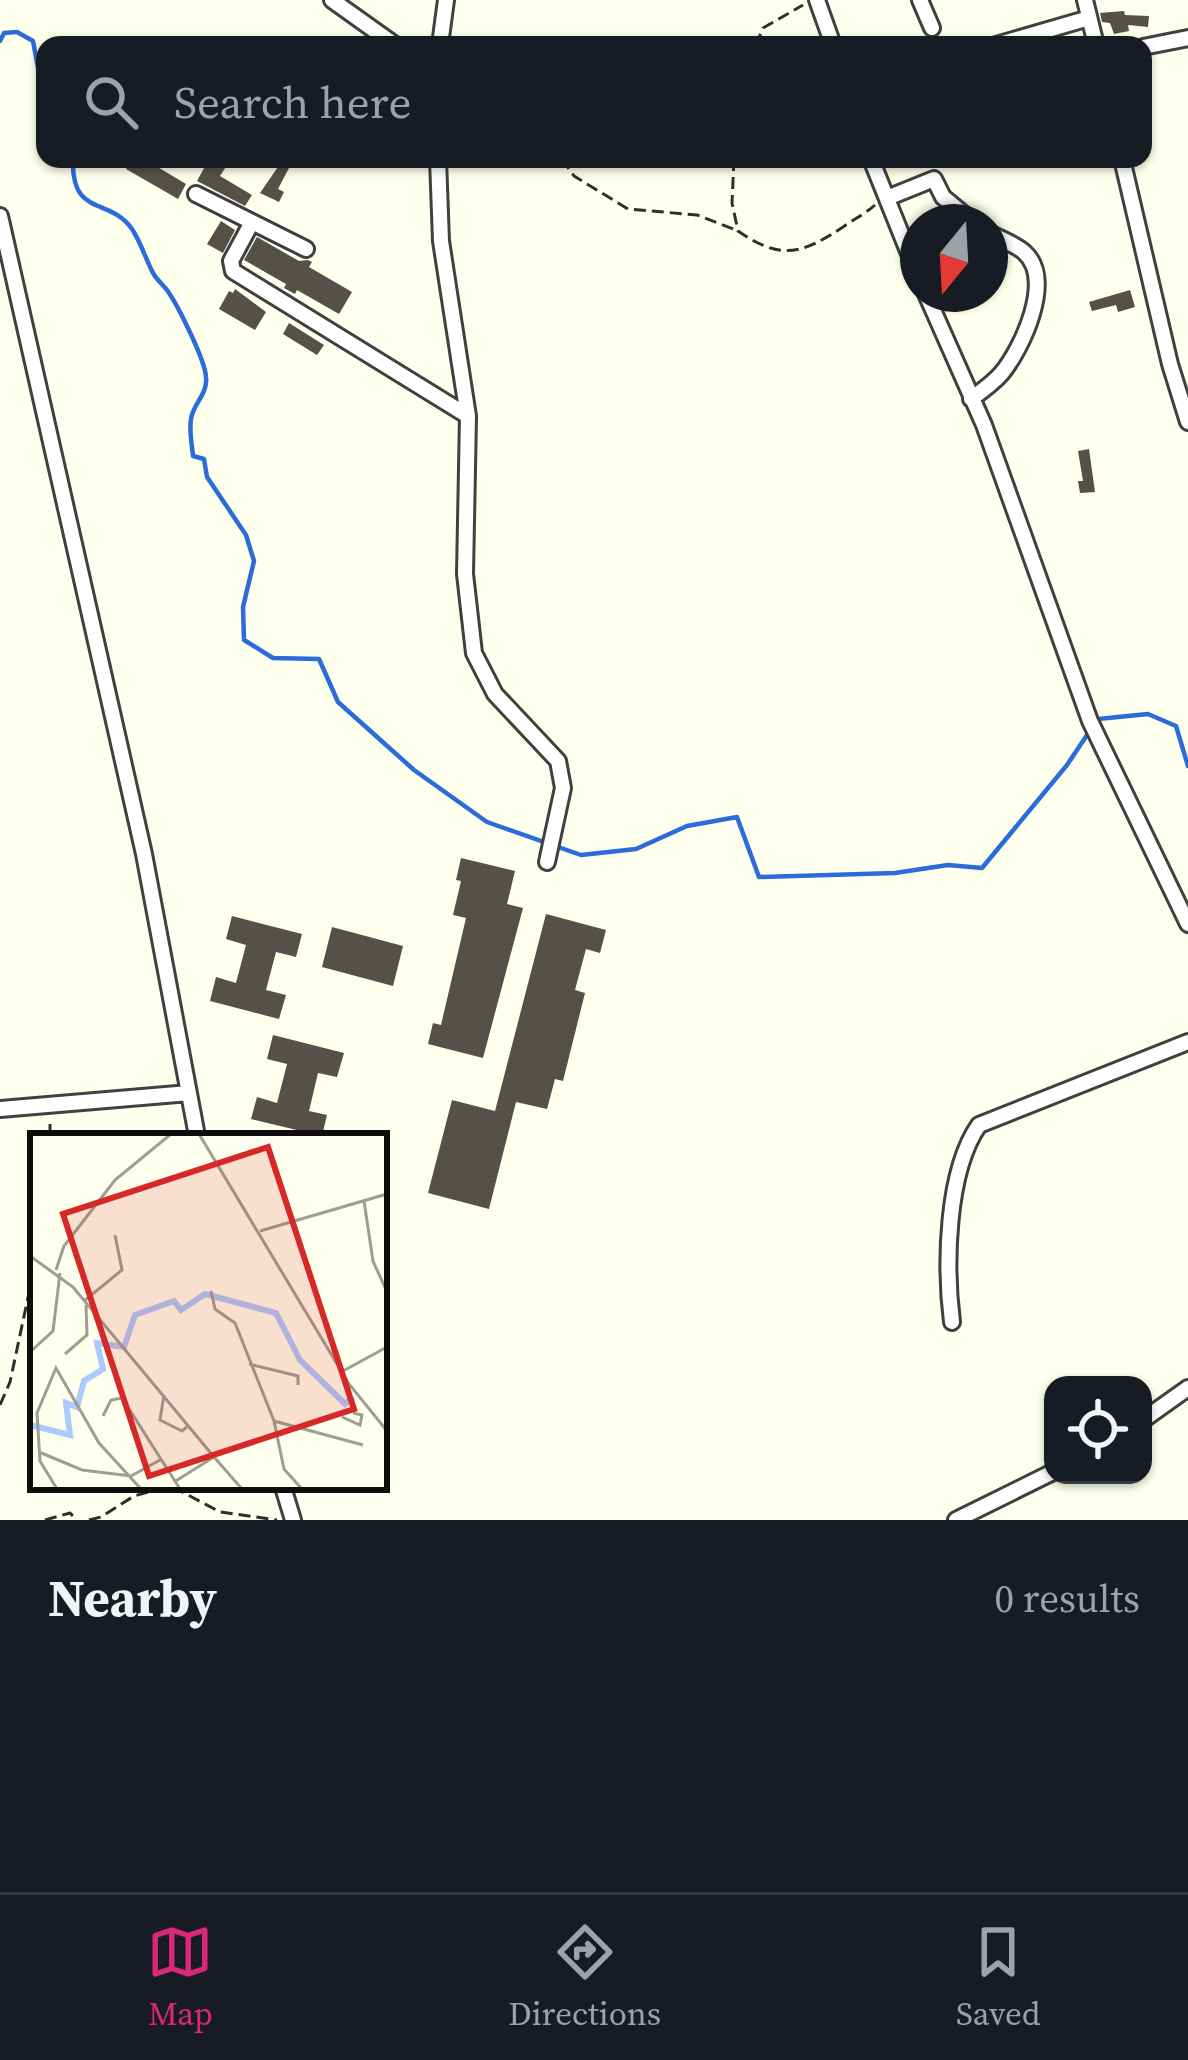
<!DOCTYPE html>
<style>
body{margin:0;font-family:"Source Serif 4",serif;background:#20242c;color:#f1f3f6}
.controls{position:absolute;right:36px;bottom:36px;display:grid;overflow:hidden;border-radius:24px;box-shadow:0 3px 9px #0004}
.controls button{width:108px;height:108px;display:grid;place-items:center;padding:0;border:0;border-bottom:3px solid #363941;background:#171b24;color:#f1f3f6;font:60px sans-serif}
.compass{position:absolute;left:900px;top:204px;width:108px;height:108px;border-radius:50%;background:#171b24;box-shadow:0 3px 9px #0004;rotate:198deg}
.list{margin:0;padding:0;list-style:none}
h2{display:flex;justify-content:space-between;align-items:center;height:156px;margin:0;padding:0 48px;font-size:51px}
h2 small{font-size:39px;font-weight:400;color:#9ea1a6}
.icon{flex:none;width:66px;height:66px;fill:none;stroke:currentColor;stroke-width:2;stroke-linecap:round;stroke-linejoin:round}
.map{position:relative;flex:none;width:1188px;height:1520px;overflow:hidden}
.search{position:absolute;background:#171b24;box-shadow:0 3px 9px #0004;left:36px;right:36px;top:36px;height:132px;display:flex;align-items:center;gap:30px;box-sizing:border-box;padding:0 42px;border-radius:24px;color:#9ea1a6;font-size:45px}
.sheet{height:372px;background:#171b24}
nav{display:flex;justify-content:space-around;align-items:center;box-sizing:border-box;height:168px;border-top:3px solid #363941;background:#171b24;font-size:33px;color:#9ea1a6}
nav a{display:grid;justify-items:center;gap:6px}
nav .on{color:#db2777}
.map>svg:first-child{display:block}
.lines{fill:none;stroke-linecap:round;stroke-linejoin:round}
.stream{stroke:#2b6bda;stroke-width:4.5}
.building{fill:#565148}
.minor-casing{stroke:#404040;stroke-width:20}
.path{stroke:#2f2f2f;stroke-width:3;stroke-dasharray:12 6;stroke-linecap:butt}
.minor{stroke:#fff;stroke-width:14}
.inset-river{fill:none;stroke:#abcbfc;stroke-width:6}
.inset-road{fill:none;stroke:#9e9e93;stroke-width:3}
.view{fill:#d62828;fill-opacity:0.15;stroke:#d62828;stroke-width:6}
.inset-edge{fill:none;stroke:#0d0d0d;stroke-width:6}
</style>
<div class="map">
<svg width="1188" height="1520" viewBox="0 0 1188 1520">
<rect width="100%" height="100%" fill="#feffec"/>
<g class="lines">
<path class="stream" d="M0,41l4,-8 13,-1 16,9 12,64
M73,159c-2,59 36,37 59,70 9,14 13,28 20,42 4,9 12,14 17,22 10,15 36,67 37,84 2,17 -13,27 -15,42 -2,12 1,26 2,37l11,3 3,18 39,58 8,26 -11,46 1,33 29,18 46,1 19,43 76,68 73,52 94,33 55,-6 51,-23 50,-9 22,60 136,-4 53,-8 34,3 85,-103 22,-33
M1096,723l2,-4 50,-5 28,12 12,40"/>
</g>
<path class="building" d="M1124,11l1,4 24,1 -1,11 -20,-2 1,6 -15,3 -4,-11 -8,-1 -2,-9z
M132,159h21l-2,4 35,21 -8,15 -52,-30z
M209,159h22l-11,17 32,19 -7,11 -48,-25z
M280,164l9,4 -11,21 6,3 -5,10 -19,-9z
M221,221l14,9 -12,23 -16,-9z
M257,237l42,24 9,-1 4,2 -3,5 43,25 -13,22 -42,-24 -2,4 -11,-6 2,-4 -42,-24z
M235,289l31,23 -11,18 -36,-21 10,-18 4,2z
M1130,290l5,17 -17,5 -2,-7 -24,6 -3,-9z
M289,323l35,22 -7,10 -34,-21z
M1089,449l6,43 -15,1 -2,-12h5l-5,-30z
M461,858l54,13 -8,33 16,4 -40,150 -55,-14 5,-21 8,2 25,-107 -13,-3 8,-34 -5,-1z
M546,914l60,16 -6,23 -14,-4 -11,41 10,3 -22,88 -8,-2 -8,30 -31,-7 -27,107 -61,-16 24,-93 43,11z
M232,916l70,18 -6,23 -20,-5 -10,38 20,5 -7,24 -69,-18 6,-24 20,6 10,-38 -20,-6z
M332,927l71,19 -10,40 -71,-19z
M273,1035l71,18 -7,24 -19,-4 -9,38 18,4 -5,21 -71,-17 6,-22 20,6 10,-39 -20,-5z"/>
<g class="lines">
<g class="minor-casing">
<path id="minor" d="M332,0l63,45
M817,0l16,45
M920,0l12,28
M1085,0l11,45
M440,45l6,-45
M996,45l93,-27
M1143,47l45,-9
M438,159l3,82 27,175 -3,158 9,79 21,41 63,67 5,27 -16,74
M871,159l47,117
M1122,159l48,205 18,58
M196,194l110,55
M887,198l47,-19 9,18 30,25
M0,216l144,638 53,282
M252,222l-21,39 2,10 235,145
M926,294l58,131 106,296 98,203
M971,399c11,-8 21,-15 30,-25 21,-25 54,-95 23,-122 -9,-8 -24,-13 -34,-19
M0,1109l189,-16
M952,1322c-7,-55 -6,-150 27,-197l209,-83
M1143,1420l45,-32
M283,1487l10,33
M956,1520l97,-48"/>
</g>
<path class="path" d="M756,45l7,-17 40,-23
M562,159l12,17 54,33 69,6 39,15
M734,159l-2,44 6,28c42,29 63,24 105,-4 11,-8 22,-13 32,-22
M50,1136v-16
M0,1405l10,-23 23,-108
M173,1487l47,25 57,8
M45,1520l25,-7 7,7
M89,1520l12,-3 33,-21 32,-9"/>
<use href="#minor" class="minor"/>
</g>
<g transform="translate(30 1133)">
<rect width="357" height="357" fill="#feffec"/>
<path class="inset-river" d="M0,292l40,10 -4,-32 11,4 7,-26 19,-12 -6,-26 27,4 11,-32 39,-14 7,9 24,-16 71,19 24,47 45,44 8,-7"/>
<path class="inset-road" d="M169,1l150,250 38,47M334,68l9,60 14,31M230,98l127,-37M0,123l43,31 141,170 -40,25M26,137l8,-24 51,-66 56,-46M181,158l4,18 20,14 39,98 10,48 18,20M54,168l38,-31 -7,-35M0,219l23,-21 7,-58M35,221l22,-19 -1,-30M219,231l49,12v9M313,238l44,-24M134,262l-4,25 22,11 7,-6M73,283l8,-16 11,-2 58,91M312,284l18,8 2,-10 -9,-2M244,288l89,24M9,319l43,18 49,6 29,-16M184,324l28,32M27,356l-17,-28 -3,-48 19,-45 43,75 42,46"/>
<path class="view" d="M238,14l86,262 -205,67 -86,-262z"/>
<rect width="357" height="357" class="inset-edge"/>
</g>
</svg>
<div class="controls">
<button><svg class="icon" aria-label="locate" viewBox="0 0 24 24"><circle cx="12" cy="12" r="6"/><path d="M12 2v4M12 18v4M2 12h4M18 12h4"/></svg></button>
</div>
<svg class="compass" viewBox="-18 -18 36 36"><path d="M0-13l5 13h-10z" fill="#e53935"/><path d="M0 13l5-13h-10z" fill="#9ea1a6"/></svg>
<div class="search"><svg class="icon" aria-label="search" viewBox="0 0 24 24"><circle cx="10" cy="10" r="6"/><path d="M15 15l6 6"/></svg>Search here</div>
</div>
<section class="sheet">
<h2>Nearby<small>0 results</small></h2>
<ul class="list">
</ul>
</section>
<nav>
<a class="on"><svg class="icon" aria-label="map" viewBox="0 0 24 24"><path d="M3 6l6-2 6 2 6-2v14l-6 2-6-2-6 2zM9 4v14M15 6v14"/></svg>Map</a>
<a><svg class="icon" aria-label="directions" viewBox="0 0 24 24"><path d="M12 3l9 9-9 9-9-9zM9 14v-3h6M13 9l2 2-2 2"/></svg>Directions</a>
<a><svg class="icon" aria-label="saved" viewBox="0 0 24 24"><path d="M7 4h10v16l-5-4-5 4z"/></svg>Saved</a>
</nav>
